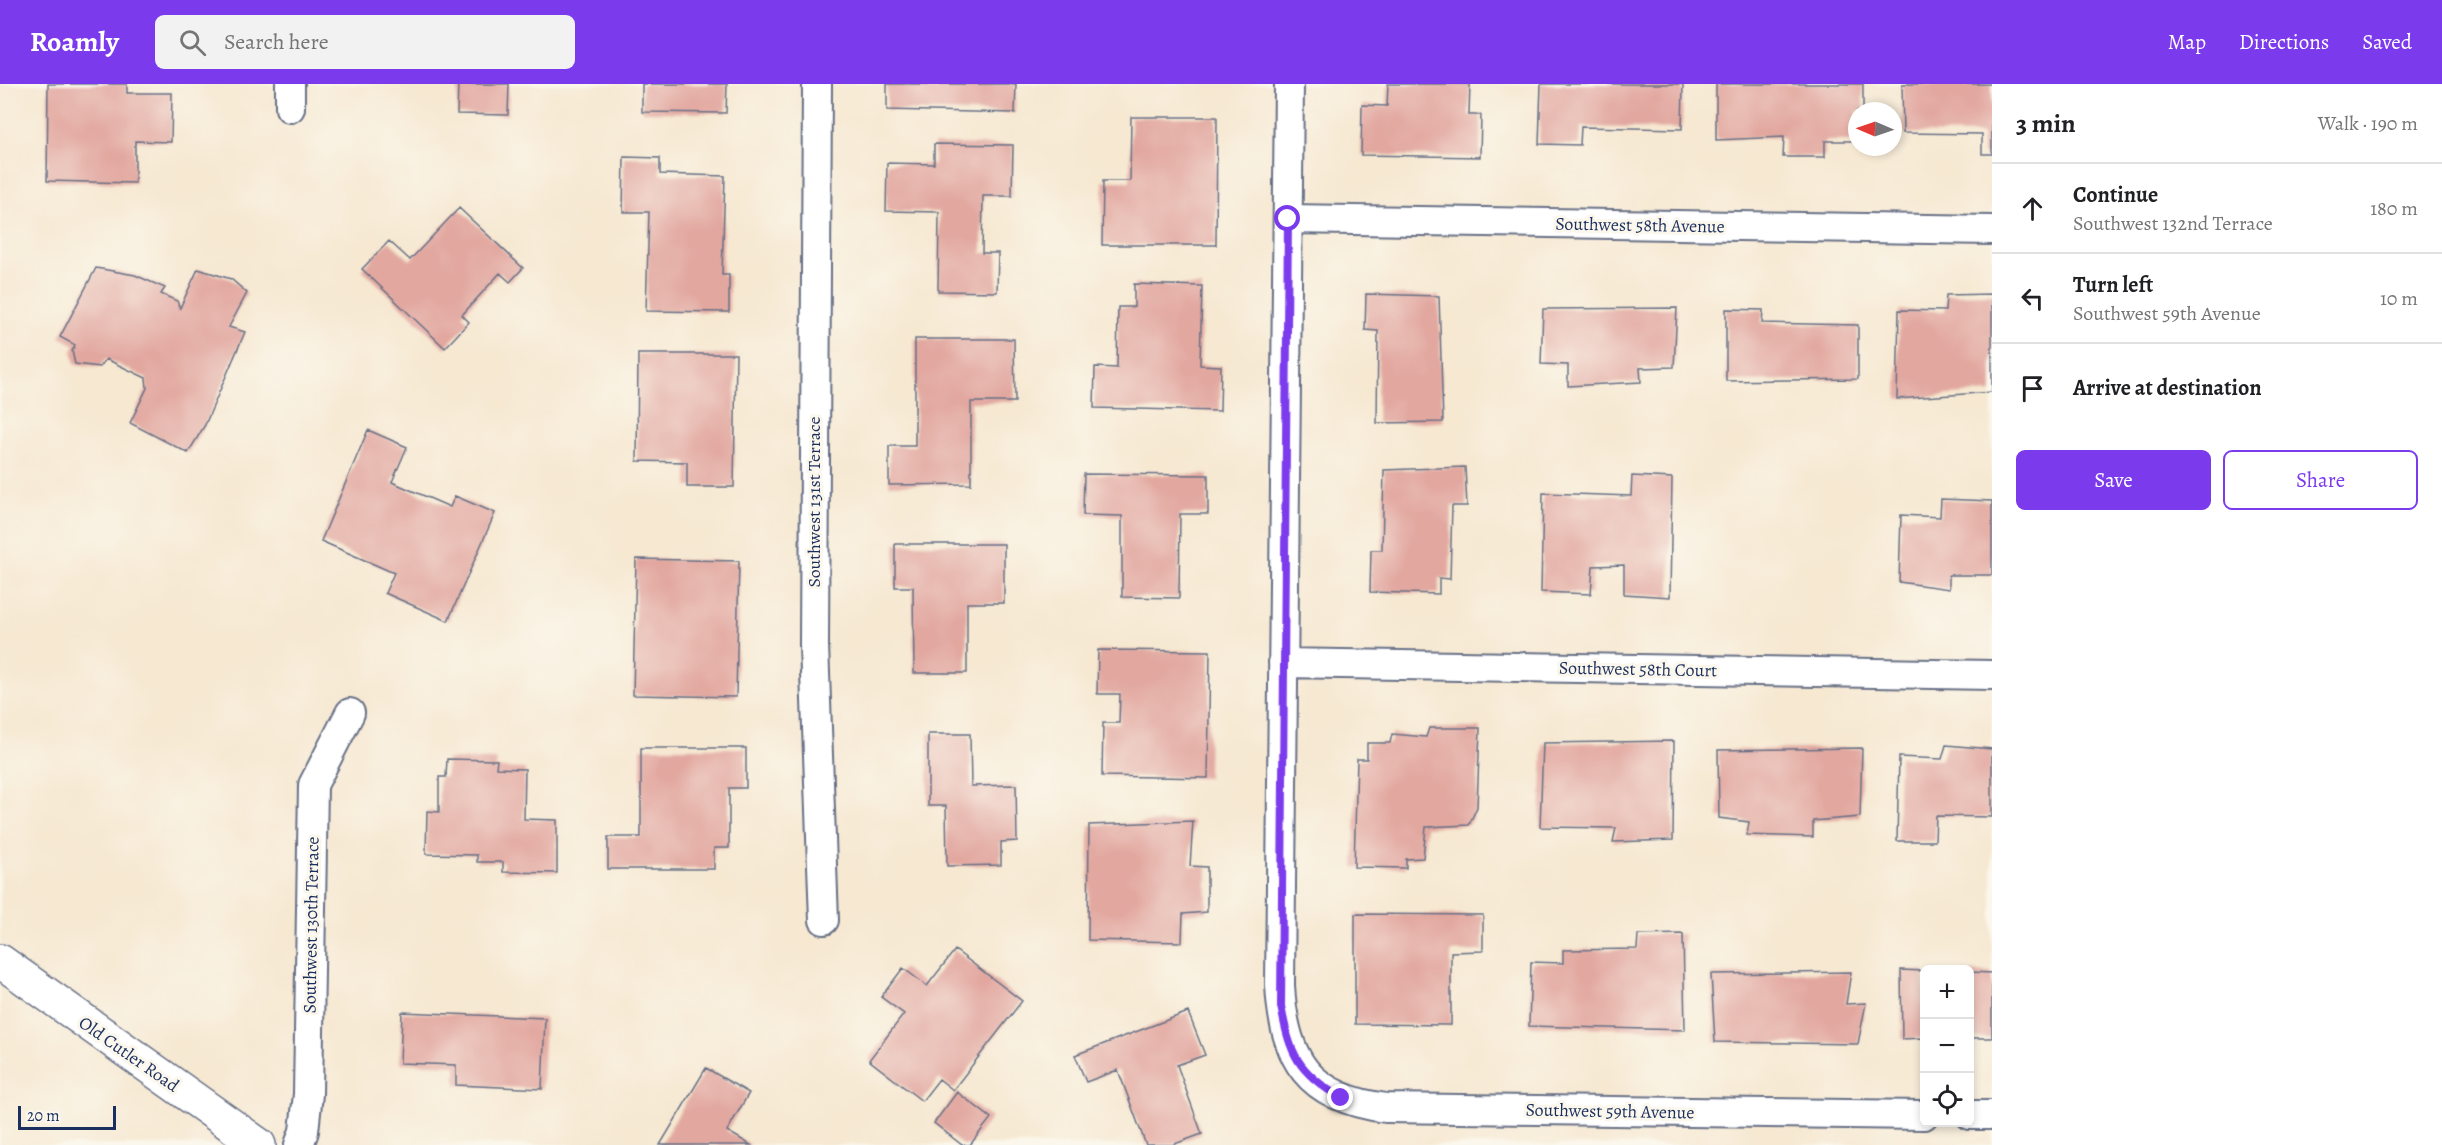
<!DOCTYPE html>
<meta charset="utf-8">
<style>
body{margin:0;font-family:Alegreya,serif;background:#f2f2f2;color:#202124}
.controls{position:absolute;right:18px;bottom:18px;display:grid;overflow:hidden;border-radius:9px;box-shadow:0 3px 9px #0003}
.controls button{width:54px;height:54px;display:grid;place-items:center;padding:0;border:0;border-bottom:2px solid #e0e0e0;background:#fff;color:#202124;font:30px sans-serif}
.compass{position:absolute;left:1848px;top:18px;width:54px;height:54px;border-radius:50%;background:#fff;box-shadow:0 3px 9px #0003;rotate:272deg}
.scale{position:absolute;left:18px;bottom:15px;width:98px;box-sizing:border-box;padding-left:6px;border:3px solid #1b2f5e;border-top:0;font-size:16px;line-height:21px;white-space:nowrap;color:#1b2f5e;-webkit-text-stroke:4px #fbf7ec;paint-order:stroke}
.stop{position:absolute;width:18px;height:18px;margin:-14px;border:4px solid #7c3aed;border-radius:50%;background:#fff}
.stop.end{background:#7c3aed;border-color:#fff;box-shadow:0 2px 6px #0008}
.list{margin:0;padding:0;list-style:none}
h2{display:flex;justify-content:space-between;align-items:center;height:78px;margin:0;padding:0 24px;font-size:26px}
h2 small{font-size:20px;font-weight:400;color:#757577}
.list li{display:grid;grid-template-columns:39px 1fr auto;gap:18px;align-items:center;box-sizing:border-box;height:90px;padding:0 24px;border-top:2px solid #e0e0e0}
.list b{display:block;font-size:22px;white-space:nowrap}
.list p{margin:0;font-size:20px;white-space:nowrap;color:#757577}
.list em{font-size:20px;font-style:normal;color:#757577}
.actions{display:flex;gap:12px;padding:18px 24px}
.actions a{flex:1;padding:14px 0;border:2px solid #7c3aed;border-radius:9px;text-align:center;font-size:21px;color:#7c3aed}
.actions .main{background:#7c3aed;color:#fff}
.icon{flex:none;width:33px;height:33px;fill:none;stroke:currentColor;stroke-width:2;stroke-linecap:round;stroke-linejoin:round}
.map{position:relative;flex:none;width:1992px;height:1061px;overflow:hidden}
header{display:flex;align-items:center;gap:36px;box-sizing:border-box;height:84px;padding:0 30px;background:#7c3aed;color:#fff}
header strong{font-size:28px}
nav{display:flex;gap:33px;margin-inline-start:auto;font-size:21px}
.search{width:420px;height:54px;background:#f2f2f2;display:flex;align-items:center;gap:15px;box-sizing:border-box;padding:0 21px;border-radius:9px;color:#757577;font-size:22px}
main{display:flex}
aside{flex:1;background:#fff}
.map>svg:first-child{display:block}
.building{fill:#e2a8a0}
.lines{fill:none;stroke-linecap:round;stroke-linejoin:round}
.street-casing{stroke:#687086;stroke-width:32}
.secondary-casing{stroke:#687086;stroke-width:36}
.street{stroke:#fff;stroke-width:28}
.secondary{stroke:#fff;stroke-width:33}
.route{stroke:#7c3aed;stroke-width:8}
.labels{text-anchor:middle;stroke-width:6;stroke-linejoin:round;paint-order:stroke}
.street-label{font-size:18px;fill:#1b2f5e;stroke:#fbf7ec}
</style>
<header>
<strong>Roamly</strong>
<div class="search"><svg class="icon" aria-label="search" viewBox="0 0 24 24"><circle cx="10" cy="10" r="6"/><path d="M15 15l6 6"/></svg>Search here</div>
<nav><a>Map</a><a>Directions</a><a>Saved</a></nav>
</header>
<main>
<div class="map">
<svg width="1992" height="1061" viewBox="0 0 1992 1061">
<rect width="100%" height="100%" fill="#fbf7ec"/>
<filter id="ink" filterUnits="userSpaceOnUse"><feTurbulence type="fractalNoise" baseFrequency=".0167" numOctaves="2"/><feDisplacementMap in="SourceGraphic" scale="12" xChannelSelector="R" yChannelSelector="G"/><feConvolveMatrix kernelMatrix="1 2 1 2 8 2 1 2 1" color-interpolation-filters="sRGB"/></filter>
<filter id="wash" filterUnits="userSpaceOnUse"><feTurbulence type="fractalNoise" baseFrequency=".008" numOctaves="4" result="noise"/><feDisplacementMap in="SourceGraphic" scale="24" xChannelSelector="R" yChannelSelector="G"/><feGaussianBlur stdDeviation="1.35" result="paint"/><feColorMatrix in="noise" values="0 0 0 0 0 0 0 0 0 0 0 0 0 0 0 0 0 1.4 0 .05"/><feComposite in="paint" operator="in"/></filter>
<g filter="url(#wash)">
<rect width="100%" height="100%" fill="#f6e8d1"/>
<g id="blocks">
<path class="building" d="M48,0h79v9h45l-1,49 -36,-1v42l-88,-2z
M458,0h51l-1,31 -51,-1z
M642,0h85l-1,29 -84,-1z
M887,0h129l-1,29 -128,-3z
M1388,0h82l-1,31h12l-1,42 -119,-2 1,-50 25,1z
M1541,0h142l-1,45 -101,-2 -1,18 -41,-1z
M1716,0h147v27h-6v30h-32v16h-42l1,-20 -68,3z
M1902,0h90v70h-10v-20l-79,-1z
M1131,33h86l-1,128h-114l1,-64h27z
M934,60l79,1 -1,51h-29l-1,57h16l-1,39 -59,-1 1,-79 -53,-1 1,-48 47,1z
M624,73l36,1v16l65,2 -3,99h7v37l-83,-1 3,-99h-26z
M459,124l64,60 -13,14 -10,-9 -38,42 7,7 -24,26 -83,-79 27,-28 21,19z
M96,184l39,7 30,13 -4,6 16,7 3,7 18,-39 33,10 16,14 -18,34 16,5 -40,93 -17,28 -58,-30 17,-35 -1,-10 -40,-19 -6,8 -25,-3 -3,-13 3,-6 -15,-8z
M1134,200l68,2 -2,79 21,1 -1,45 -126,-3 1,-41 22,1 1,-61h16z
M1366,210l73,2 4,126 -66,1 1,-92 -13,-1z
M1992,210v98l-95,7 2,-89 46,1 1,-16z
M1677,224l-3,59 -34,1 1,14 -73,4v-21l-27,-1 2,-55z
M1726,225l37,1 -1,13 96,2v54l-132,2z
M915,255h99l1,63h-44v82l-82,1v-39h26z
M638,270h98l-2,133h-47v-25l-50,-1z
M368,346l39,17 -15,35 58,25 5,-11 40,17 -47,108 -63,-28 9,-20 -73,-32z
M1465,383l2,39h-15l-2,73 -11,-1v16l-69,-2 1,-42h11l2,-80z
M1084,390l124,1v39h-28l-1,84 -57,-1v-81l-39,-1z
M1632,392l40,2 -2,119 -46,-3v-29l-31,1 -2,28 -50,-2 2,-99 88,3z
M1941,415l51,2v74h-43v14l-50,-7 2,-67 39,2z
M895,460h109v59h-37v70h-53l-1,-86h-18z
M636,475l103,2 -3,136 -103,-2z
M1098,566l112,1 -2,127 -106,-2 1,-53h16l1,-29h-23z
M1429,644h51l-3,79 -8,18 -43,2 -3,31 -17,1v9l-52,-1 3,-108h10v-16h23l2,-9 34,3z
M928,650h42l1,52 45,-1 1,56 -16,1v23l-54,1 -1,-60h-18z
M1674,657l-1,99 -60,2 3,-14 -76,-1 3,-84z
M1946,661l46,4v68l-56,-1 -1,25h-38l2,-84 43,2z
M641,664h105v40h-17v60h-15v21h-106v-32h33z
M1862,664l-2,69 -47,4v16l-66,-2 2,-13 -30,-4 -1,-68z
M447,675l50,1 -1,8 29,1 -1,50 33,1v53l-54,-1v-10h-26v-7l-51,-1 1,-43 12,1v-35h7z
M1193,737l-3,45 17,1v45l-24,2 -1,28 -94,-2 1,-115z
M1355,830l128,1v36l-32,1v73l-96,-1z
M1683,850l2,96 -156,-4 2,-64 32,1v-13l74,-1 1,-14z
M955,866l67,51 -69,89 -14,-11 -17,22 -53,-41 35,-46 -23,-17 22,-29 24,18z
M1901,886l23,1v67l-22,1z
M1851,888l-5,32 20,-1 -8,41 -143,-2 -4,-68z
M1970,888l22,1v65h-22z
M402,928l143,6 -3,71 -86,-4v-20l-56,-2z
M1188,928l17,43 -28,10 25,69 -30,11h-26l-28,-75 -32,12 -11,-27z
M706,984l43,25 -22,38 24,14h-91z
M957,1008l34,26 -21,27h-8l-28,-22z"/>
</g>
</g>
<g filter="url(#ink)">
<use href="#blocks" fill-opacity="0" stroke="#687086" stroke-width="1.5"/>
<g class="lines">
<g class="street-casing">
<path id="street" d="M817,0l-3,561 10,275
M1289,0l-9,901c4,75 28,113 106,123l538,7
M290,24v-24
M1288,135l704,11
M1283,579l709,12
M1970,1031h22
M299,1061l5,-14 4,-37 5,-309 37,-72"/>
</g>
<g class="secondary-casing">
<path id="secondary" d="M0,877l259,184"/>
</g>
<use href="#street" class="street"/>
<use href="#secondary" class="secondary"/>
</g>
</g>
<g class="lines" filter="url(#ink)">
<path class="route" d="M1288,135l-7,787c9,49 17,66 60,92"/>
</g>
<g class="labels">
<g class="street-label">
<text transform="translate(1640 141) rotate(1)" y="6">Southwest 58th Avenue</text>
<text transform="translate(814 418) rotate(-90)" y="6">Southwest 131st Terrace</text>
<text transform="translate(1638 585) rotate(1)" y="6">Southwest 58th Court</text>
<text transform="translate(311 841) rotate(-89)" y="6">Southwest 130th Terrace</text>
<text transform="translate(129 970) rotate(35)" y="6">Old Cutler Road</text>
<text transform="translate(1610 1027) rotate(1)" y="6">Southwest 59th Avenue</text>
</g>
</g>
</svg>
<div class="controls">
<button>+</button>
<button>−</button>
<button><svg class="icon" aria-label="locate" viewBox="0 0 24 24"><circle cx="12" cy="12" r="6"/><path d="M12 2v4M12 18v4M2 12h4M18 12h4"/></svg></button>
</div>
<svg class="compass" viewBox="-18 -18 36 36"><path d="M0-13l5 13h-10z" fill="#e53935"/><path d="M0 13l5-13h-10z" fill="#757577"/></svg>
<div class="scale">20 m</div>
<div class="stop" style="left:1288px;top:135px"></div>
<div class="stop end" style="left:1341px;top:1014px"></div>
</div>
<aside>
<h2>3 min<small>Walk · 190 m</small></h2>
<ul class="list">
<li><svg class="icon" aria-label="ahead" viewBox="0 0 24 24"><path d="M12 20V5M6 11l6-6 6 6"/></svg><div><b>Continue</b><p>Southwest 132nd Terrace</p></div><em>180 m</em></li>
<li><svg class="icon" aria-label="left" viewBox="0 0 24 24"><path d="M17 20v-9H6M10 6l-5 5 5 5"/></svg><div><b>Turn left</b><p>Southwest 59th Avenue</p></div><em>10 m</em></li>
<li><svg class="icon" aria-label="arrive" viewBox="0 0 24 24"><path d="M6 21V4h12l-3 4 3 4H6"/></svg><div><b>Arrive at destination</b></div></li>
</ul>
<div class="actions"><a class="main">Save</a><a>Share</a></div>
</aside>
</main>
